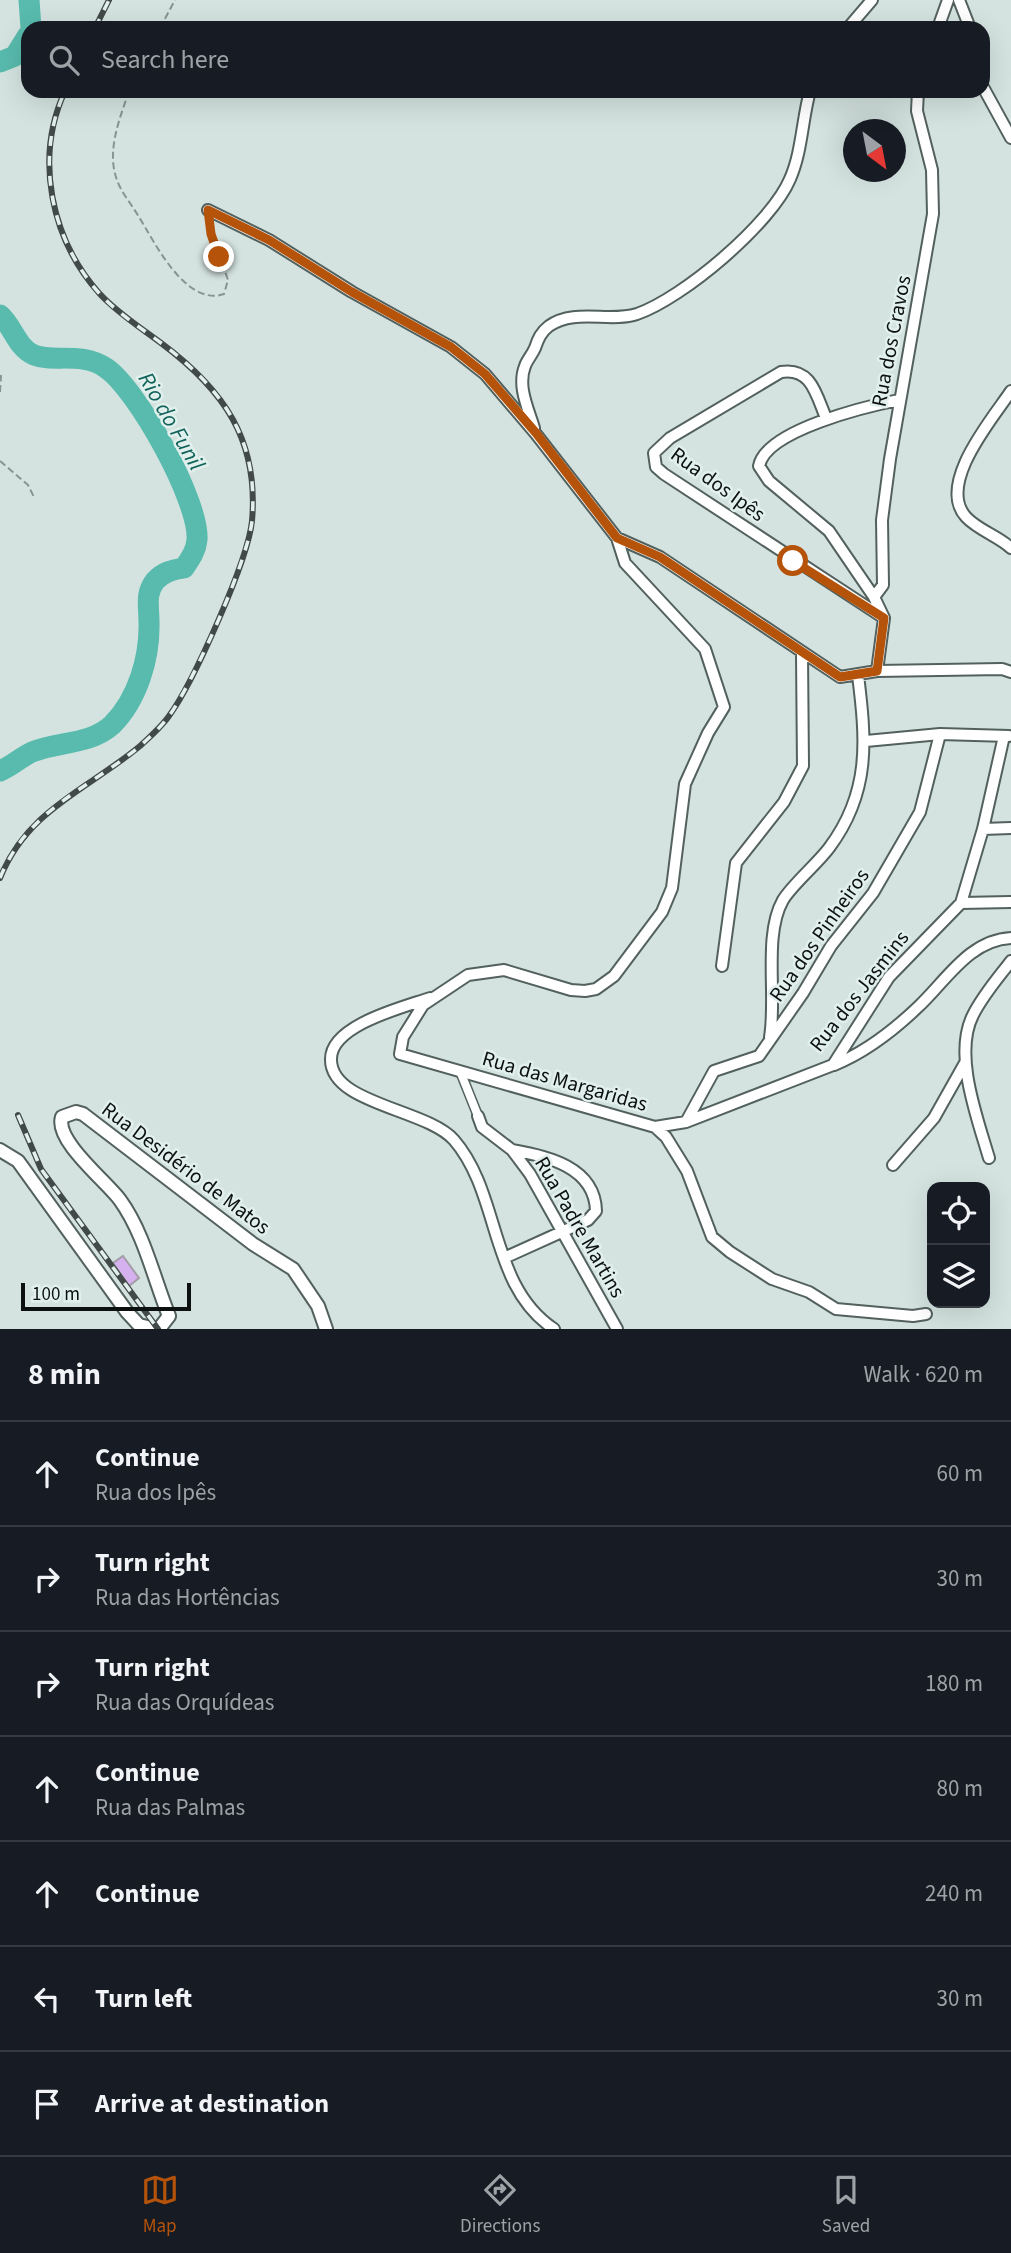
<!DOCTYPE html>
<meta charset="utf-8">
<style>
body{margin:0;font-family:"Source Sans 3",sans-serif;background:#242831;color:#f1f3f6}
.controls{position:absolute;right:21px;bottom:21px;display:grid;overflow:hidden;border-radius:14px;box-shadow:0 7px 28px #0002}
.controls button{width:63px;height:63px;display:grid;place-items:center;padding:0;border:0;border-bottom:2px solid #363941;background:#171b24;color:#f1f3f6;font:35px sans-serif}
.compass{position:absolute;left:843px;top:119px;width:63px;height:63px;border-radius:50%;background:#171b24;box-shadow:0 7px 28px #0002;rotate:148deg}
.scale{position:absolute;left:21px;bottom:18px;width:170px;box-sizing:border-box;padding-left:7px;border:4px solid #0c1110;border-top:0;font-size:19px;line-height:24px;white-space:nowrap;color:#0c1110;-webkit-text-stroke:5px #e1f0ed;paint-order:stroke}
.stop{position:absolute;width:21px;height:21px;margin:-16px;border:5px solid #b45309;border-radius:50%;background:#fff}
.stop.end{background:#b45309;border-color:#fff;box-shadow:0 2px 7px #0008}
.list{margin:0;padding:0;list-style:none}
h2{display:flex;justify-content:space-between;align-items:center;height:91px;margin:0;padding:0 28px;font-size:30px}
h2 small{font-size:23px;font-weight:400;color:#9ea1a6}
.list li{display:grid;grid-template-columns:46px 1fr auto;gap:21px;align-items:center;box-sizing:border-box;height:105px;padding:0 28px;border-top:2px solid #363941}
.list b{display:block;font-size:26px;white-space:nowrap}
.list p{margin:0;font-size:23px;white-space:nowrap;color:#9ea1a6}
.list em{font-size:23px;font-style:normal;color:#9ea1a6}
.icon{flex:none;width:38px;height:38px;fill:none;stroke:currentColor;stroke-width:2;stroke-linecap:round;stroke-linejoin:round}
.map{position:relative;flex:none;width:1011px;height:1329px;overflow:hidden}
.search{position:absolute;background:#171b24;box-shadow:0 7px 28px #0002;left:21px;right:21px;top:21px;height:77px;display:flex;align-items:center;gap:18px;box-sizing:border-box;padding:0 24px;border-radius:21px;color:#9ea1a6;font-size:26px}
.sheet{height:826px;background:#171b24}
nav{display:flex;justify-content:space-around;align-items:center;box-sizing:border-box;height:98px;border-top:2px solid #363941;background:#171b24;font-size:19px;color:#9ea1a6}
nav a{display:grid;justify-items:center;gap:4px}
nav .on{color:#b45309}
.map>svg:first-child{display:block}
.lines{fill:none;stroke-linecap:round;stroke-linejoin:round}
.river{stroke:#58bbad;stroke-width:21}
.building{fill:#d6b1f0;stroke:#a39da7;stroke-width:2}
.pedestrian-casing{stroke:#53615e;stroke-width:11}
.minor-casing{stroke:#53615e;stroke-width:14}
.tertiary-casing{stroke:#53615e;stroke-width:16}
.path{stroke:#889491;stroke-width:2;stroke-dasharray:7 3.5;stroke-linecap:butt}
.pedestrian{stroke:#fff;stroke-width:8}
.minor{stroke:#fff;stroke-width:10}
.tertiary{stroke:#fff;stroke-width:12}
.rail-casing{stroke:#424a49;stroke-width:6}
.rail{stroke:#e1f0ed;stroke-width:3.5;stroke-dasharray:10;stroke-linecap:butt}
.route{stroke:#b45309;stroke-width:9}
.labels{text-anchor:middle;stroke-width:5;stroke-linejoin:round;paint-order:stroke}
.street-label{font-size:21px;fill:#0c1110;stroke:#e1f0ed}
.water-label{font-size:23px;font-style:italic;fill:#11635a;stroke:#e1f0ed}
</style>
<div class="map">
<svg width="1011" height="1329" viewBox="0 0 1011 1329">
<rect width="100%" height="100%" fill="#d4e3e0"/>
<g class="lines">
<path class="river" d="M29,0l2,28
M0,62l15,-6 13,-21
M0,315c13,11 17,33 34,40 20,8 47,-4 72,13 31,21 94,134 91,172 -1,11 -7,19 -13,28 -12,2 -21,4 -29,13 -10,13 -6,25 -6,41 1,35 -11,77 -37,103 -22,20 -53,16 -80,27 -11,5 -20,14 -32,19"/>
</g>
<path class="building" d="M123,1256l16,22 -10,8 -16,-23z"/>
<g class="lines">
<g class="pedestrian-casing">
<path id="pedestrian" d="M460,1071l18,45"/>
</g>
<g class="minor-casing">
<path id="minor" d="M959,0l11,28
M848,28l24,-28
M938,28l10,-28
M983,87l28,51
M208,210l61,30 83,52 99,55 34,27 51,60 81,104 8,25 80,86 19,58 -16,26 -23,51 -13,104 -10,24 -48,64 -18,13 -11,2 -14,-1 -67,-20 -36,5 -45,30 -20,32 -3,17 255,73 11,10 21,34 25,66 18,15 42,27 37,13 27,17 77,7 13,-2
M1011,391c-18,27 -75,93 -45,126 12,13 32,19 45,31
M826,418c-10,-24 -15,-51 -45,-46l-111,66 -16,15 2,14 8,7 220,144
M534,428c-6,-20 -17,-42 -9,-62 2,-6 7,-11 10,-18 3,-9 6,-16 14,-22 26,-18 60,-3 88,-12 46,-16 134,-90 153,-135 12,-27 12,-59 20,-88
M617,538l43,19 180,120 37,-6 125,-2 9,3
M874,597l9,-12 -1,-65 8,-61 43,-245 -1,-44 -15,-59 1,-20
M877,671l7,-53 -10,-21 -45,-66 -60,-50 -10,-15c7,-36 109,-60 140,-66
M866,741l74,-7 69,2
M983,829l28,-1
M961,903l50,-1
M722,966l14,-103 48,-61 19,-36 -1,-112
M430,998c-26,9 -99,27 -99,61 -1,45 96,50 123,81 47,54 35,146 100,189
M770,1037c7,-41 -7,-102 13,-137 9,-15 34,-36 46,-52 42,-56 37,-108 29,-173
M834,1065c32,-13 60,-35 84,-58 28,-26 51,-67 93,-69
M478,1116l4,11 30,23 18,24 87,155
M686,1122l28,-51 45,-15 44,-63 28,-47 42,-53 47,-81 20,-78
M655,1127l31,-5 147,-57 56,-88 72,-74 22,-74 21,-93
M989,1158c-12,-41 -36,-104 -16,-143 10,-20 25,-37 38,-54
M893,1165l41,-47 31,-55
M504,1258l84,-38 8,-9c-1,-44 -49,-55 -84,-61"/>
</g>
<g class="tertiary-casing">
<path id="tertiary" d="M0,1150l18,11 109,151 12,13 17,4
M159,1329l10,-13c-15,-37 -25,-83 -49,-116 -13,-18 -66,-60 -58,-83l14,-5 7,2 170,130 40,25 25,37 8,23"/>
</g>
<path class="path" d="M160,28l15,-28
M129,91c-9,27 -23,60 -12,89 4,12 15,25 22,37 16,26 47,90 85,77l4,-14 -19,-55
M0,392l1,-17
M0,461l28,24 7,14"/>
<use href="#pedestrian" class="pedestrian"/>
<use href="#minor" class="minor"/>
<use href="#tertiary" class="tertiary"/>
<g class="rail-casing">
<path id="rail" d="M95,28l14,-28
M0,878c28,-69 87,-88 140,-132 10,-9 22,-20 29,-30 24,-33 79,-155 83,-195 7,-81 -28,-131 -91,-178 -20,-15 -45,-31 -62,-50 -48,-54 -65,-135 -34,-202
M18,1115l23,54 117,160"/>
</g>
<use href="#rail" class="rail"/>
</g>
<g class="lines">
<path class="route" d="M219,257l-8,-23 -3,-24 61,30 83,52 99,55 34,27 51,59 81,105 43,19 180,120 37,-6 7,-53 -91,-57"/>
</g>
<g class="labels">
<g class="street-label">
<text transform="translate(891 341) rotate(-79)" y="7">Rua dos Cravos</text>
<text transform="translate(718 484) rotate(36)" y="7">Rua dos Ipês</text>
<text transform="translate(819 935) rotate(-55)" y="7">Rua dos Pinheiros</text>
<text transform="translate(859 991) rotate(-52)" y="7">Rua dos Jasmins</text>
<text transform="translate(565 1081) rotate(16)" y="7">Rua das Margaridas</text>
<text transform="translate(186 1168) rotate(37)" y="7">Rua Desidério de Matos</text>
<text transform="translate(580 1227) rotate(60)" y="7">Rua Padre Martins</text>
</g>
<g class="water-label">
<text transform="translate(172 421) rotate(60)" y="8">Rio do Funil</text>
</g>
</g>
</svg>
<div class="controls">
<button><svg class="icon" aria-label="locate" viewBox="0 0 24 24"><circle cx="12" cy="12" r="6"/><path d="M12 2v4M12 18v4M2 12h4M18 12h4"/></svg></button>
<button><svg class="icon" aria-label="layers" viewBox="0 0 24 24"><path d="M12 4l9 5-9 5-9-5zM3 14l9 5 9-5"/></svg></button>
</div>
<svg class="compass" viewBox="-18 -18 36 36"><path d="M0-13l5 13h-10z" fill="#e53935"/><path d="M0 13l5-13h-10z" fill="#9ea1a6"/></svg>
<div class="scale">100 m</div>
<div class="stop" style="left:793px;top:561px"></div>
<div class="stop end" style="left:219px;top:257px"></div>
<div class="search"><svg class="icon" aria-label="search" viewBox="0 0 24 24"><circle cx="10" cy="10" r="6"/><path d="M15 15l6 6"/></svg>Search here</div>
</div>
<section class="sheet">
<h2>8 min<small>Walk · 620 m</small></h2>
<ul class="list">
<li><svg class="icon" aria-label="ahead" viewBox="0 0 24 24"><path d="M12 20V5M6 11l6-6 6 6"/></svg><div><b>Continue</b><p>Rua dos Ipês</p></div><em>60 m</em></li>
<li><svg class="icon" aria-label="right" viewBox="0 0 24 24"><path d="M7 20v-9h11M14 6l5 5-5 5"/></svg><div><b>Turn right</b><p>Rua das Hortências</p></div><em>30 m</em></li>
<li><svg class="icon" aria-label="right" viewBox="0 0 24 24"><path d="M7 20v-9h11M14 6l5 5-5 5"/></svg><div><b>Turn right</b><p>Rua das Orquídeas</p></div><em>180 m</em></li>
<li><svg class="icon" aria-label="ahead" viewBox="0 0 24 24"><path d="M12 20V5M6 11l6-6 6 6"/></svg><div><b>Continue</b><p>Rua das Palmas</p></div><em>80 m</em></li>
<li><svg class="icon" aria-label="ahead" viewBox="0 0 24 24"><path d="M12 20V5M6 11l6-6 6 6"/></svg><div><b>Continue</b></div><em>240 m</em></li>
<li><svg class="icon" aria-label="left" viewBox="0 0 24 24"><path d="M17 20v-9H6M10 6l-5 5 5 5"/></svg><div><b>Turn left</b></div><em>30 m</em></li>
<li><svg class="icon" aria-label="arrive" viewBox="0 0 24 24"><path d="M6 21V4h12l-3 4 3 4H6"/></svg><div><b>Arrive at destination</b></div></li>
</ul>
</section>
<nav>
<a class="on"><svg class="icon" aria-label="map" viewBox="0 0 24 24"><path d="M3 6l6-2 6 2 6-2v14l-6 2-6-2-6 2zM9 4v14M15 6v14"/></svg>Map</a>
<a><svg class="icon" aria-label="directions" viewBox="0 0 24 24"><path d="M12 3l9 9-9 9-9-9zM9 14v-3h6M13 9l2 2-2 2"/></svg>Directions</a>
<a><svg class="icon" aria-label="saved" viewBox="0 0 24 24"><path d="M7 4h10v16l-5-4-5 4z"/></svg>Saved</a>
</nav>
